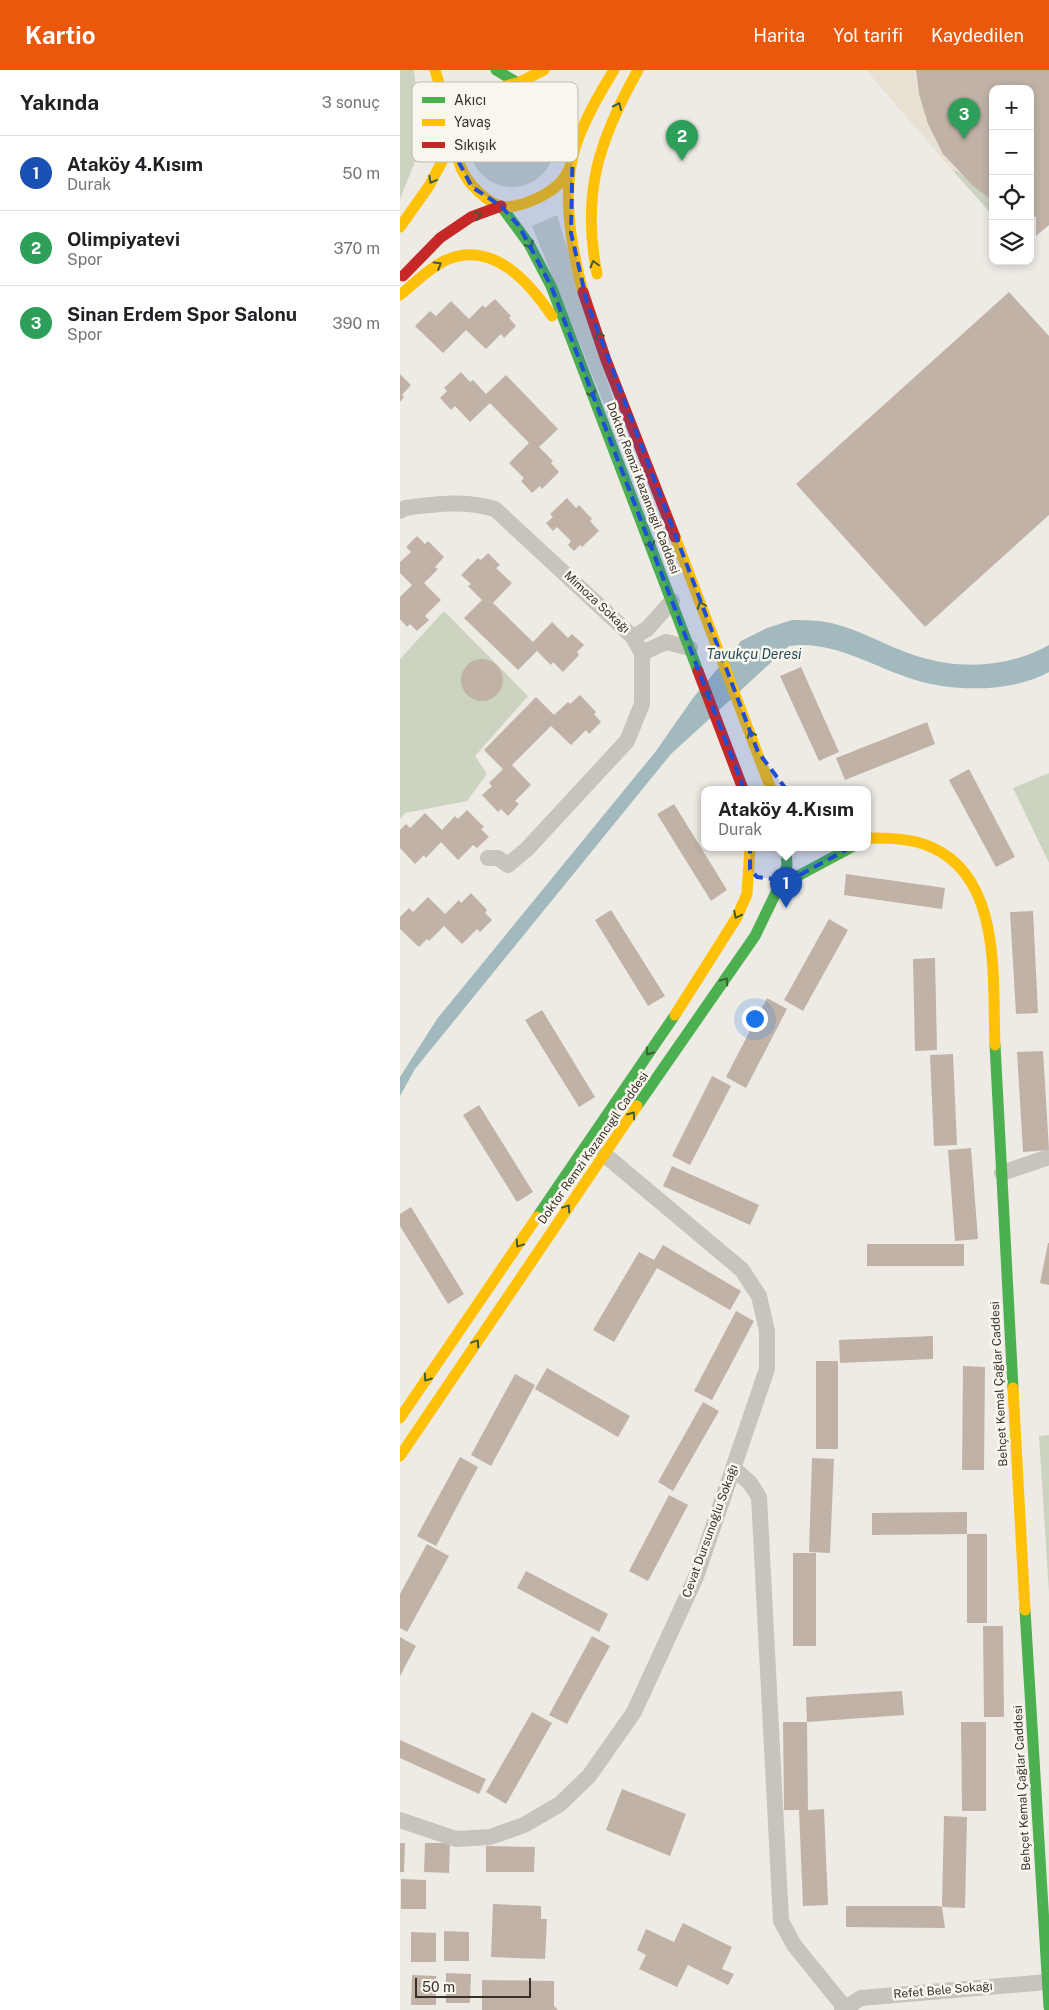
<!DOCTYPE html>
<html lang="tr">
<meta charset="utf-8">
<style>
body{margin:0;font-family:"Public Sans",sans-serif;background:#f6f6f6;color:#202124}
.controls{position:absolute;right:15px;top:15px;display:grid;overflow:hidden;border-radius:10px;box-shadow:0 2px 8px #0003}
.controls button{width:45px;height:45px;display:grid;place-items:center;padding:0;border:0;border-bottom:1px solid #e0e0e0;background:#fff;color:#202124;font:25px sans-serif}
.scale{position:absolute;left:15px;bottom:12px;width:116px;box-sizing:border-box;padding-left:5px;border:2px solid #38312b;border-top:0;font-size:14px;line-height:18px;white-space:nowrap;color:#38312b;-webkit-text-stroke:4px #f9f6ed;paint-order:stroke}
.you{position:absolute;left:354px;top:948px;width:18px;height:18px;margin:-12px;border:4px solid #fff;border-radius:50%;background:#1a73e8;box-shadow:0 0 0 8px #1a73e833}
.badge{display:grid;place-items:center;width:32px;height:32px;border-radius:50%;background:#ea580c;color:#fff;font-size:16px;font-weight:700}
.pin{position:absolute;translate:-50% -41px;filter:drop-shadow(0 1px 2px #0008)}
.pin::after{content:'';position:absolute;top:26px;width:18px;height:15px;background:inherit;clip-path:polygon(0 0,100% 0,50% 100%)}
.popup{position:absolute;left:301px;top:716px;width:170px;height:65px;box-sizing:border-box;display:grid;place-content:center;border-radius:10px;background:#fff;filter:drop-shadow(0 1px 4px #0005);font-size:16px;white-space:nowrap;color:#757577}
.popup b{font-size:19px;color:#202124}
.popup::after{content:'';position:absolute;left:50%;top:100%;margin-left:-10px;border:10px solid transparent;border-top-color:#fff}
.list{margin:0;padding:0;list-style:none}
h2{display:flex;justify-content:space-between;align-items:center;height:65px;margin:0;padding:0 20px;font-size:21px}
h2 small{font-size:16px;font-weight:400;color:#757577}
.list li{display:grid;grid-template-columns:32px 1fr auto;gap:15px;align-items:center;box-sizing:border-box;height:75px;padding:0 20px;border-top:1px solid #e0e0e0}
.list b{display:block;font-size:19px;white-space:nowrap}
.list p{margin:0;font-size:16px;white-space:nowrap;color:#757577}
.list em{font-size:16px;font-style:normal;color:#757577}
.icon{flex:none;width:28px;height:28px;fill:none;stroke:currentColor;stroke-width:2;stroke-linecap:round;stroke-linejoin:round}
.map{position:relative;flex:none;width:649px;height:1940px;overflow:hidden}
header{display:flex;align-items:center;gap:30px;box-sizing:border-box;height:70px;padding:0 25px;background:#ea580c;color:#fff}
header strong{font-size:24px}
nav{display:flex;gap:28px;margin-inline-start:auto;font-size:18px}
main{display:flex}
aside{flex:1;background:#fff}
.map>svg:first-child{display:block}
.green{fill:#ccd3c0}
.plaza{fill:#e7e0d3}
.water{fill:#a2b9be}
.building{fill:#c0b2a7}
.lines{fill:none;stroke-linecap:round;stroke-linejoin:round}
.street{stroke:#c7c3bd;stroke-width:16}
.fast{stroke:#4caf50;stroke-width:11}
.slow{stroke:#ffc107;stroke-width:11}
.jam{stroke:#c62828;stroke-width:11}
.oneway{stroke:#3f5d38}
.marked{fill:#1d4ed8;fill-opacity:0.2;stroke:#1d4ed8;stroke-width:4;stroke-dasharray:10 6;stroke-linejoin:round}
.labels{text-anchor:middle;stroke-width:5;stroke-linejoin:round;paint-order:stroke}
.street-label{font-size:12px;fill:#38312b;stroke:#f9f6ed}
.water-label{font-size:14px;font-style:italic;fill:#234c57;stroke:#f9f6ed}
.key{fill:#f9f6ed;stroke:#bfbbb3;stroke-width:1}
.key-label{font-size:14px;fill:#38312b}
</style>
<header>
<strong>Kartio</strong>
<nav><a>Harita</a><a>Yol tarifi</a><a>Kaydedilen</a></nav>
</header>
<main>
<aside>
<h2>Yakında<small>3 sonuç</small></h2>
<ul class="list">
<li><span class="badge" style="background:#1a4fb4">1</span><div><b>Ataköy 4.Kısım</b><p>Durak</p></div><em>50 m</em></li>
<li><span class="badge" style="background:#2e9e5b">2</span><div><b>Olimpiyatevi</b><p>Spor</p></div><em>370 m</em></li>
<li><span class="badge" style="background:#2e9e5b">3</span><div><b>Sinan Erdem Spor Salonu</b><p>Spor</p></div><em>390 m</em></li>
</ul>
</aside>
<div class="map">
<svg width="649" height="1940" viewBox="0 0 649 1940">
<rect width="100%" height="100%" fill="#eeebe5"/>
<path class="green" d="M0,0h14l8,74 -22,55z
M69 74a43 43 0 1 1 86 0a43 43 0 1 1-86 0Z
M556,100l37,31v15l-39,-44z
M157,145l59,194 -8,5 -76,-188z
M44,541l84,85 -53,60 12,18 -20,27 -62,12 -5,6v-160z
M649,703v90l-36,-75z
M649,1365v158l-10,-157z"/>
<path class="plaza" d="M466,0h49l4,24 9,30 15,30 13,16 -2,2z"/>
<path class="water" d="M392,550c9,0 18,0 27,1 35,4 67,26 101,36 43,13 90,10 129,-12v27c-37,21 -98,20 -137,7 -41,-13 -79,-39 -123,-33l-118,108 -256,315 -15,27v-19l37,-58 219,-268 37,-53 48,-57 26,-13z"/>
<path class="building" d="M516,0h133v155l-13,11v-19l-6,-2v-126h-37v112l-20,-15 -30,-32 -15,-30 -9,-30z
M609,222l40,44v179l-124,112 -129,-143z
M95,229l16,17 -2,2 7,8 -12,12 -3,-4 -15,15 -20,-19 -23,23 -28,-27 15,-15 6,5 15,-15 18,18 14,-14 2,3z
M61,302l9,10 3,-2 13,14 20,-19 52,54 -19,18 14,14 -2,2 8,9 -17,17 -2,-3 -8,7 -11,-12 3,-3 -15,-15 20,-20 -39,-40 -20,19 -15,-16 -4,4 -11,-12 7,-7 -3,-3z
M0,304l11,11 -9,10 2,2 -4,5z
M167,428l9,10 3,-3 13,14 -2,2 9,10 -17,16 -2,-2 -6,6 -6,-6 3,-4 -14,-14 -4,4 -7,-8 7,-6 -3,-3z
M17,466l8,8 3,-3 16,16 -9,10 3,2 -14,14 17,17 -16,16 4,4 -12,11 -7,-7 -3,3 -7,-8v-22l12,-12 -12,-12v-11l11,-10 -5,-5z
M88,483l12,12 -4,3 16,15 -19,20 40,39 19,-20 16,16 4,-4 12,11 -7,7 2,3 -16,17 -10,-10 -2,3 -14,-14 -19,19 -54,-52 18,-18 -14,-14 3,-2 -10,-9 17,-17 3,2z
M61 610a21 21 0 1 1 42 0a21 21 0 1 1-42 0Z
M401,597l38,85 -20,9 -39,-85z
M180,625l16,17 -2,2 7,8 -12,12 -3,-4 -15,15 -20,-19 -39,39 19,20 -16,16 4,3 -11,12 -7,-7 -3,3 -16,-17 10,-9 -3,-3 14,-14 -19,-19 52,-53 18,18 14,-13 2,2z
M527,652l8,22 -90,36 -9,-22z
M569,699l46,88 -19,10 -47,-87z
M274,734l53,86 -16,11 -54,-87z
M67,740l17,17 -3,2 8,8 -12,11 -4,-3 -15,15 -17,-18 -15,16 -2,-3 -9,9 -15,-16v-18l6,-6 4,4 15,-15 17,17 13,-14 3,3z
M446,804l99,14 -3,21 -98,-14z
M71,823l16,17 -2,3 7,7 -12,12 -3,-3 -15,15 -18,-18 -15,15 -2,-2 -8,8 -19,-18v-12l9,-9 4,4 15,-15 17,17 14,-14 2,3z
M211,840l54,86 -17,10 -53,-86z
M633,841l5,102 -22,1 -6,-102z
M429,849l19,11 -45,81 -19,-11z
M535,888l2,92 -22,1 -2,-92z
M367,928l20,11 -41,79 -20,-11z
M142,940l53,87 -16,10 -54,-87z
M643,981l6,99 -26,2 -6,-100z
M553,984l4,91 -23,1 -4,-91z
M312,1006l19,10 -41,79 -18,-9z
M79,1035l54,87 -16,10 -54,-87z
M571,1078l7,91 -23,2 -7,-91z
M272,1096l87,39 -9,20 -87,-39z
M11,1137l53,87 -16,10 -48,-78v-12z
M648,1173h1v42l-9,-2z
M467,1174h97v22h-97z
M263,1175l78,46 -11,19 -73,-42 -43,74 -21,-12 46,-78 15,8z
M336,1241l18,10 -42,79 -18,-9z
M533,1266v23l-93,4 -1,-23z
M416,1291h22v88h-22z
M563,1296l22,1 -1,103h-22z
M147,1298l83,48 -12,21 -83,-48z
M115,1304l20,11 -44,81 -20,-11z
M303,1332l16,9 -46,80 -15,-9z
M60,1387l18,10 -42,79 -19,-10z
M412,1388l22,1 -4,94 -21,-1z
M269,1425l19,10 -40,76 -19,-10z
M567,1442v22l-95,1v-22z
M567,1464h20v89h-20z
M27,1474l22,12 -42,76 -7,-4v-34z
M393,1483h23v93h-23z
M126,1501l82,43 -9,18 -82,-44z
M583,1556h20l1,91h-20z
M192,1566l18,10 -43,78 -18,-9z
M0,1567l16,9 -16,30z
M502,1621l2,24 -97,7 -1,-25z
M132,1642l20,11 -46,81 -20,-12z
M383,1652h24l1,88 16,-1 4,96 -25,1 -4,-96h-15z
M561,1652h25v89h-24z
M0,1670l86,39 -7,15 -79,-36z
M222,1719l64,25 -16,42 -64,-26z
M544,1746l23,1 -2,91 -23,-1z
M0,1773h5l-1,29h-4z
M25,1773h25l-1,30 -25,-1z
M86,1776l49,1 -1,25h-48z
M1,1809l25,1v29h-25z
M93,1834l48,2v13h6l-2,40 -54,-2z
M446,1836h93l3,1 3,21 -99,-1z
M283,1853l49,24 -10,22 12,5 -6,11 -40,-20 -11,22 -38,-18 7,-14 -9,-5 9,-21 28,13z
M44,1861l25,1v29h-25z
M11,1862l25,1v29h-25z
M46,1903l25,1 -1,29h-24z
M12,1905l24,1v29h-25z
M82,1910l72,1v25l4,4h-76z"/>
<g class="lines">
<path class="street" d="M0,441l5,-3c31,-4 59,-8 90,1l138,128 9,16v51l-15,37 -100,108 -19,16 -10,-7h-10
M233,567l14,-8 25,-28
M242,583l24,-11 24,6
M602,1103l47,-16
M333,1398l17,15 9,14 22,424 13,24 51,63
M0,1750l56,19 34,-2 34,-12 36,-21 29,-28 45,-64 62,-135 71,-208v-38l-8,-35 -17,-26 -137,-115
M442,1940l19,-12 186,-16"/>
<path class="fast" d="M96,0l22,13
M101,136l28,38 22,42 147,385
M382,810l14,-3 56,-30
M595,975l18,343
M237,1036l118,-170 27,-56 5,-15 -1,-18
M137,1147l138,-202
M625,1540l24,397"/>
<path class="slow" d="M35,0l20,67
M118,13c10,4 22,7 31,13 25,18 33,56 15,82 -6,9 -16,15 -26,20 -11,5 -25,11 -37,8 -11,-3 -23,-14 -30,-22 -21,-26 -22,-66 8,-87 12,-8 25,-11 39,-14z
M118,13l26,-13
M0,157l29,-41 26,-49
M197,204c-16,-81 2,-134 41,-204
M183,222c-12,-46 -22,-101 -7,-147 9,-27 23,-51 38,-75
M0,225c15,-12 29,-27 46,-35 47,-20 83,22 106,56
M275,467l96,252
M467,768c21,0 44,0 64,9 72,31 61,133 64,198
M275,945l62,-98 10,-23 3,-47
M613,1318l12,222
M0,1348l137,-201
M0,1386l237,-350"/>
<path class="jam" d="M3,206l37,-38 31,-21 30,-11
M183,222l23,68 69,177
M298,601l45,118"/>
</g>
<defs><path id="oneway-chevron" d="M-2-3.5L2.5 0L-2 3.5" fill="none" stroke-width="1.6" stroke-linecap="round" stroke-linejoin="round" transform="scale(1.25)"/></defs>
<g class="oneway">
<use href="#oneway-chevron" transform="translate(218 36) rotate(-66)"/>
<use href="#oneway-chevron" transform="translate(32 110) rotate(119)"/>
<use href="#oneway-chevron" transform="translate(78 145) rotate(-19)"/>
<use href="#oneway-chevron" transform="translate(130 175) rotate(60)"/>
<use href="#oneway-chevron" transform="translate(194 194) rotate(-105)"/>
<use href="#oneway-chevron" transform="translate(38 195) rotate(-32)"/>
<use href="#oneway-chevron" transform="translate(199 265) rotate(-110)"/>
<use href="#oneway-chevron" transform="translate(192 324) rotate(68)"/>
<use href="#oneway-chevron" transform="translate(251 475) rotate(69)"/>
<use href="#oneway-chevron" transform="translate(301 535) rotate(-111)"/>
<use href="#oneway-chevron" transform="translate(307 625) rotate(70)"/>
<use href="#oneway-chevron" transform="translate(351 664) rotate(-109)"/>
<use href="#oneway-chevron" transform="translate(337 845) rotate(117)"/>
<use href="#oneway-chevron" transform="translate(325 911) rotate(-56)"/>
<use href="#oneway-chevron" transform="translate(249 982) rotate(125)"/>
<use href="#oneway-chevron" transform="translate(232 1045) rotate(-55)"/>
<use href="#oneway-chevron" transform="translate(167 1138) rotate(-56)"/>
<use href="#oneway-chevron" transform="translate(119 1174) rotate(124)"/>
<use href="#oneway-chevron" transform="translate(76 1273) rotate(-56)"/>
<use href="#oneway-chevron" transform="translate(27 1308) rotate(125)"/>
</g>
<path class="marked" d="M118,13l32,14 17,20 6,19 -2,97 16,69 171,450 47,62 26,16 37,8 -72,39 -14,3 -25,-3 -7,-8v-38l-9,-50 -190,-495 -32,-60 -18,-20 -29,-19 -17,-32 5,-35 10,-15 30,-18z"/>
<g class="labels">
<g class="street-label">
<text transform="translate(243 418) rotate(69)" y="4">Doktor Remzi Kazancıgil Caddesi</text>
<text transform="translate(197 532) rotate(43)" y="4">Mimoza Sokağı</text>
<text transform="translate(193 1078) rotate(-55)" y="4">Doktor Remzi Kazancıgil Caddesi</text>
<text transform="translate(599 1314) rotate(-93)" y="4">Behçet Kemal Çağlar Caddesi</text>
<text transform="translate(310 1461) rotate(-70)" y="4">Cevat Dursunoğlu Sokağı</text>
<text transform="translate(622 1718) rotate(-93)" y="4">Behçet Kemal Çağlar Caddesi</text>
<text transform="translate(543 1920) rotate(-5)" y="4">Refet Bele Sokağı</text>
</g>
<g class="water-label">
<text x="354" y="589">Tavukçu Deresi</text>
</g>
</g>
<rect x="12" y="12" width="166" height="80" rx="8" class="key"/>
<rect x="22" y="27" width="23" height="6" fill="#4caf50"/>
<rect x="22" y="49" width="23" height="7" fill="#ffc107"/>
<rect x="22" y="72" width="23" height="6" fill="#c62828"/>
<g class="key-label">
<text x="54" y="35">Akıcı</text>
<text x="54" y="57">Yavaş</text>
<text x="54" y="80">Sıkışık</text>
</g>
</svg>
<div class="controls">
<button>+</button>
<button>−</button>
<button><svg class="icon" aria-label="locate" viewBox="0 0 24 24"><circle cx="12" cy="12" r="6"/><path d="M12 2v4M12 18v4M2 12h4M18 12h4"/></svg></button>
<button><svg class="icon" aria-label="layers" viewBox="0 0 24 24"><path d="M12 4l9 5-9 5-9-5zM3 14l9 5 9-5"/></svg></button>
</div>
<div class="scale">50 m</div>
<div class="you"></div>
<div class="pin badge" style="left:386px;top:838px;background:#1a4fb4">1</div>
<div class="popup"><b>Ataköy 4.Kısım</b>Durak</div>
<div class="pin badge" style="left:282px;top:91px;background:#2e9e5b">2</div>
<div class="pin badge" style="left:564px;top:69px;background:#2e9e5b">3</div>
</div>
</main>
